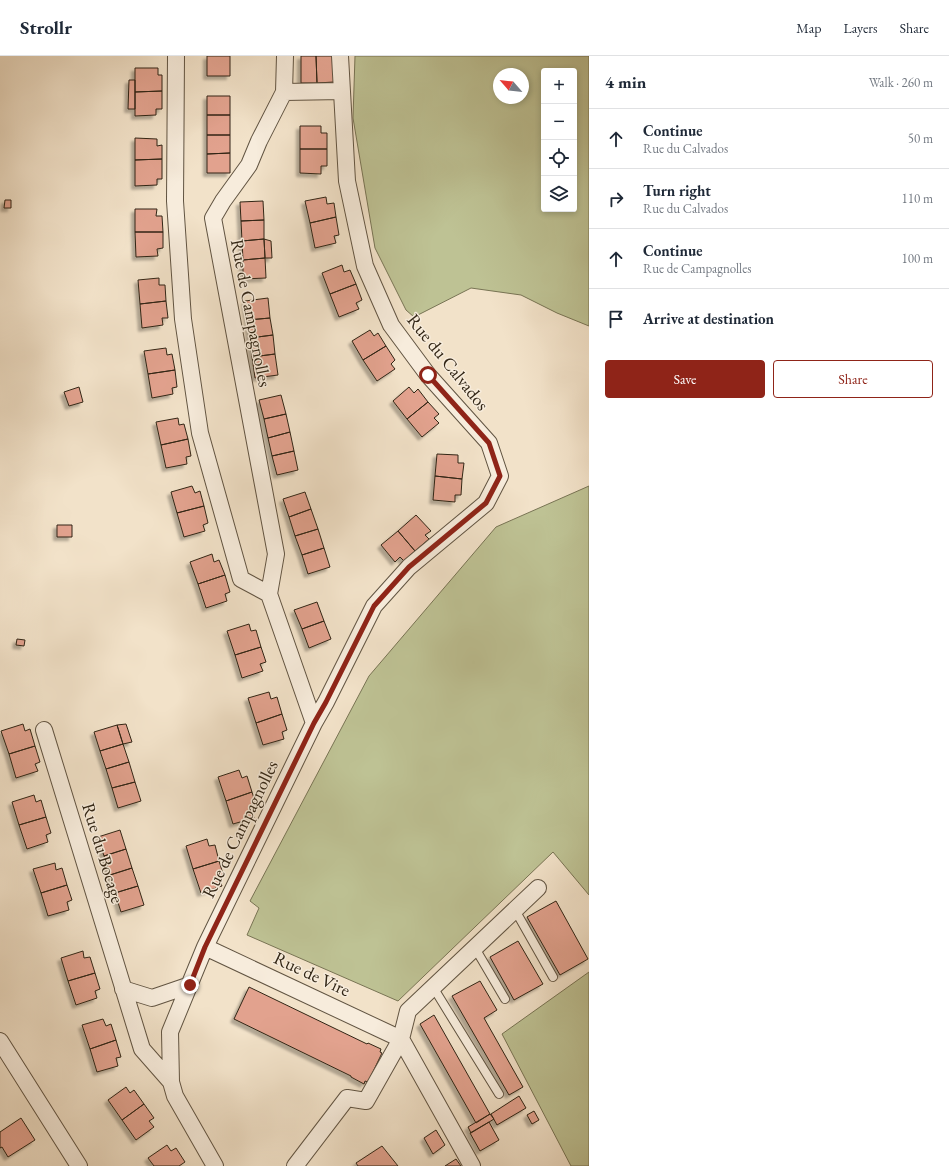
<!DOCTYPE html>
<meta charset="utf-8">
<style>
body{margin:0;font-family:"EB Garamond",serif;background:#f6f6f7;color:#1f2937}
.controls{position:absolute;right:12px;top:12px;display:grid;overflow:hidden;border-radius:4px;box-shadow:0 2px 6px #0003}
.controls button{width:36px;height:36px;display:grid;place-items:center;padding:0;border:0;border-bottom:1px solid #e0e1e3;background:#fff;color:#1f2937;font:20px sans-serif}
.compass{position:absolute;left:493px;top:12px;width:36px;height:36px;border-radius:50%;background:#fff;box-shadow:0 2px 6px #0003;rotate:298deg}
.stop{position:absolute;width:12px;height:12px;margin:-9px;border:3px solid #8f2418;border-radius:50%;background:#fff}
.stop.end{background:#8f2418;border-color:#fff;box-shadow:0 1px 4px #0008}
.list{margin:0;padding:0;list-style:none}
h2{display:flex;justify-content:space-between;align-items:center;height:52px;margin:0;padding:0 16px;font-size:17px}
h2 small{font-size:13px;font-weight:400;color:#747a83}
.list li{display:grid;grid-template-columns:26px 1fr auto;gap:12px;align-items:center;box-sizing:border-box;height:60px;padding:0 16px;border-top:1px solid #e0e1e3}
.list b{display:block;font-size:15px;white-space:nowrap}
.list p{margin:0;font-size:13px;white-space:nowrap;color:#747a83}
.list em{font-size:13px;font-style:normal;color:#747a83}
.actions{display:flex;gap:8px;padding:12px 16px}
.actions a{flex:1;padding:9px 0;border:1px solid #8f2418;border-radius:4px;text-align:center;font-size:14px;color:#8f2418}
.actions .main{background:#8f2418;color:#fff}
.icon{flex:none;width:22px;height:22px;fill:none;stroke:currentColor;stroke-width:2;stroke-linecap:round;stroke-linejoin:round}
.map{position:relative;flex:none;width:589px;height:1110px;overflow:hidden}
header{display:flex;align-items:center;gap:24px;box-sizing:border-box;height:56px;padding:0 20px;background:#fff;border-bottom:1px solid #e0e1e3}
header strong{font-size:19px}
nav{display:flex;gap:22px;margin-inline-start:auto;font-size:14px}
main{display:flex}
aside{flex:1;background:#fff}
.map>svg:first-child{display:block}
.green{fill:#bec294;stroke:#787454;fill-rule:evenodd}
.building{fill:#e2a28e;stroke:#312515;filter:url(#shadow)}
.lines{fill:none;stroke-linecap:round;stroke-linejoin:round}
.service-casing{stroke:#615442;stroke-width:10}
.minor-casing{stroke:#615442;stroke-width:18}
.service{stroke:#f7ecdc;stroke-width:8}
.minor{stroke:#f7ecdc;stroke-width:16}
.route{stroke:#8f2418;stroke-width:5}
.labels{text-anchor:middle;stroke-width:3;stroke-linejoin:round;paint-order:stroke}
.street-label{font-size:18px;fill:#312515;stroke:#f7ecdc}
</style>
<header>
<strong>Strollr</strong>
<nav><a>Map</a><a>Layers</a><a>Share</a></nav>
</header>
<main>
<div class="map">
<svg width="589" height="1110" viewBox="0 0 589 1110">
<defs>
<filter id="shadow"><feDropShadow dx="-3.5" dy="3.5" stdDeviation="1" flood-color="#0004"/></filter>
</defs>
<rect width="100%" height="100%" fill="#f2e2c9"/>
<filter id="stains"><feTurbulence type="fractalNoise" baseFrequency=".005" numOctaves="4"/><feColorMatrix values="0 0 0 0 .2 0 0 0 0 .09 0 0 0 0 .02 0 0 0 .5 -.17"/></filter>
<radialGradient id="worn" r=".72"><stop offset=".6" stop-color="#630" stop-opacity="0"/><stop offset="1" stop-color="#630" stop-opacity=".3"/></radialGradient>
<path class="green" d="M355,0h234v270l-32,-13 -36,-18 -50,-7 -57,29 -8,-7 -31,-62 -22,-130zM544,15h30v138h-30zM499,18h24v24h-24z
M589,430v409l-36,-43 -155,149 -151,-66 12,-27 -9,-7 119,-225 127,-149z
M589,916v194h-18l-69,-132z"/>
<path class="building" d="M207,0h23v20h-23z
M301,0h15l1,27h-16z
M316,0h17l1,26 -17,1z
M135,12h23v7h4v16l-27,1z
M129,24h6v29h-7z
M162,35v18h-6v6l-21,1v-24z
M207,40h23v19h-23z
M207,59h23v20h-23z
M300,70h21v7h6v16h-27z
M207,79h23v18l-23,1z
M135,82l22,1v7l5,-1v14l-27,1z
M300,93h27v17h-6v8l-21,-1z
M230,97v20h-23v-19z
M162,103v20h-5v6l-22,1v-26z
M326,141l1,7 7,-1 2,14 -26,6 -5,-22z
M5,144h6v8h-7z
M263,145l1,19 -23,1 -1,-19z
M135,153h22l-1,7h6l1,16h-28z
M336,161l3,18 -5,1 2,7 -21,5 -5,-25z
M264,164v19l-22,2 -1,-20z
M135,176h28v16l-6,1 1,7 -22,1z
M264,183l1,19 -22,2 -1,-19z
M264,183l7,2 1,17h-7z
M265,202l1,20 -23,1v-19z
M342,209l2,7 6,-2 6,14 -26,10 -8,-21z
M159,222v7h6l1,16 -26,3 -2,-24z
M356,228l6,16 -6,3 3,6 -20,8 -9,-23z
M268,242l2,20 -22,2 -3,-19z
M166,245l2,17h-6l1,7 -21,3 -2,-24z
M270,262l3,17 -23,3 -2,-18z
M370,274l4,6 4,-3 8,13 -23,14 -11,-19z
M273,279l2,19 -23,3 -2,-19z
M386,290l9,14 -4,4 4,5 -18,12 -14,-21z
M166,292l1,7 5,-1 3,16 -27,4 -4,-23z
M275,298l3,21 -23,3 -3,-21z
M175,314l2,17 -5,1 1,6 -21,4 -4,-24z
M79,331l4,15 -14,4 -5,-14z
M409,331l5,6 4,-4 10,13 -21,17 -14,-18z
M281,339l5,19 -22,5 -5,-19z
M428,346l11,12 -5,4 5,5 -17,14 -15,-18z
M286,358l4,18 -22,6 -4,-19z
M178,362l1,7 5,-1 4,15 -27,6 -5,-23z
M290,376l4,19 -22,5 -4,-18z
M188,383l3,17 -5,1 1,7 -21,4 -5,-23z
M294,395l4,19 -21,5 -5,-19z
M437,398l21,1v8h6l-2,16 -27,-3z
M435,420l27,3 -1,16h-6v7l-22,-2z
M192,430l3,7 5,-2 4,15 -27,7 -6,-21z
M305,436l6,17 -22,8 -6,-18z
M204,450l4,17 -5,2 2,6 -21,6 -7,-24z
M311,453l7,20 -23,7 -6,-19z
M416,459l15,16 -6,4 4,4 -14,12 -17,-20z
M57,469h15v12h-15z
M318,473l6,19 -22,7 -7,-19z
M398,475l17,20 -11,10 -4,-4 -5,5 -14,-17z
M324,492l6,19 -22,7 -6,-19z
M212,498l2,8 5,-2 6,15 -27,9 -8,-22z
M225,519l5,17 -5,2 2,7 -21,7 -8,-24z
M317,546l7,19 -22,8 -8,-19z
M324,565l7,18 -22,9 -7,-19z
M249,568l2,7 5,-1 5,17 -26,8 -8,-24z
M17,583l8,1 -1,6 -8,-1z
M261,591l5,15 -6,2 3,7 -21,7 -7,-23z
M269,636l2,7 6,-2 5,17 -26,9 -8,-25z
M282,658l5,16 -5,2 2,7 -21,6 -7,-22z
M23,668l2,7 5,-2 5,17 -26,8 -8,-23z
M126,668l6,18 -9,2 -6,-19z
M117,669l6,19 -23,7 -6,-19z
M123,688l6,18 -23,7 -6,-18z
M35,690l5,16 -5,2 3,7 -22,7 -7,-24z
M129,706l6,20 -23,6 -6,-19z
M239,714l3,8 5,-2 5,16 -26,9 -8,-24z
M135,726l6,19 -23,7 -6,-20z
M252,736l5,16 -5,2 2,8 -21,6 -7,-23z
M34,739l2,7 5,-2 5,17 -27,8 -7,-23z
M46,761l5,16 -5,2 2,7 -21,7 -8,-24z
M120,774l6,19 -22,7 -6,-19z
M207,783l2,7 6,-1 4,16 -26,8 -7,-23z
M126,793l6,19 -22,7 -6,-19z
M219,805l5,16 -5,2 3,7 -21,7 -8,-24z
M55,807l1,7 6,-2 5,17 -26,8 -8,-24z
M132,812l6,18 -23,7 -5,-18z
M67,829l5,15 -5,2 2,8 -21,6 -7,-23z
M138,830l6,19 -23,7 -6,-19z
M556,845l32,58 -28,16 -33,-58z
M518,885l25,43 -29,16 -24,-43z
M83,895l1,7 6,-1 5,16 -27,8 -7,-23z
M95,917l5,16 -5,2 2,7 -21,7 -8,-24z
M480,925l17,29 -13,8 39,69 -14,8 -57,-99z
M249,931l118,57 1,-1 13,6 -1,3 2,1 -14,29 -3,-1 -1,3 -13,-7v-1l-117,-57z
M434,959l56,99 -14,9 -56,-99z
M103,963l3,7 5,-2 5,16 -26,9 -8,-24z
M116,984l5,17 -5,1 2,8 -21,6 -7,-23z
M126,1031l4,6 4,-3 10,14 -22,16 -14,-20z
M519,1040l7,12 -29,17 -6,-11z
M144,1048l10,14 -5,3 5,6 -18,13 -14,-20z
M534,1055l5,9 -7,4 -5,-9z
M490,1058l4,5 -23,14 -3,-6z
M21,1062l14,22 -27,17 -6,-10 -2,1v-16z
M489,1066l10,18 -19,11 -10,-18z
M436,1074l9,15 -12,9 -9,-16z
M167,1089l4,6 5,-3 9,14 -6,4h-25l-6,-8z
M382,1090l16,20h-40l-2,-3z
M456,1103l5,7h-16z"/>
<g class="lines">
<g class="service-casing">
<path id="service" d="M515,854l38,67
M475,892l30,51
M433,931l66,107"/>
</g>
<g class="minor-casing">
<path id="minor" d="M176,0l-1,145 8,118 17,114 41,146 28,15 45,129
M284,36l58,-1
M269,538l7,-40 -63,-336 10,-17 26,-36 10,-24 25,-49 1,-36
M44,674l98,319 29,33 4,14 40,70
M205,891l196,92 71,127
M123,933l29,9 38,-13
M0,985l79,125
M171,1026l-1,-50 35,-85 109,-224 12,-21 48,-96 35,-39 77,-64 14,-27 -11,-33 -61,-68 -37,-50 -26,-59 -18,-85 -7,-125
M295,1110l52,-68 19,3 35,-62 7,-28 130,-123"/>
</g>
<use href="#service" class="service"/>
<use href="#minor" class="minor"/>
</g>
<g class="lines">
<path class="route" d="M190,929l15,-38 109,-224 12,-21 48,-96 35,-39 77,-64 14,-27 -11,-33 -61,-68"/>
</g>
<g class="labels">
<g class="street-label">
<text transform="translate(251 257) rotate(79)" y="6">Rue de Campagnolles</text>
<text transform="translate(448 306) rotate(51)" y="6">Rue du Calvados</text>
<text transform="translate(240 773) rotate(-64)" y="6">Rue de Campagnolles</text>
<text transform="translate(103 797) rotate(73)" y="6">Rue du Bocage</text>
<text transform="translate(312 918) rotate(25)" y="6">Rue de Vire</text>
</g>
</g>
<rect width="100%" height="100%" filter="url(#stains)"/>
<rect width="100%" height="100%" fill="url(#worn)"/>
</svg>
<div class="controls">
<button>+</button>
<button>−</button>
<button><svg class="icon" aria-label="locate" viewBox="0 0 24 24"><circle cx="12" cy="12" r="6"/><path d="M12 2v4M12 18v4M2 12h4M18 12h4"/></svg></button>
<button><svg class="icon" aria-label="layers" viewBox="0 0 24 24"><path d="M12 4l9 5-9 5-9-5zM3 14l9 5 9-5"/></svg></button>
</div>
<svg class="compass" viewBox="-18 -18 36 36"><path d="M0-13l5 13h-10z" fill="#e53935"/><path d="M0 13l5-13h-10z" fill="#747a83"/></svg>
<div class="stop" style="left:428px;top:319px"></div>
<div class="stop end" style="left:190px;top:929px"></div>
</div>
<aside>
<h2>4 min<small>Walk · 260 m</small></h2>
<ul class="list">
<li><svg class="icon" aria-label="ahead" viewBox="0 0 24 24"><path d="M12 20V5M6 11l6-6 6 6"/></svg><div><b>Continue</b><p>Rue du Calvados</p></div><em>50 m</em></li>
<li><svg class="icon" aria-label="right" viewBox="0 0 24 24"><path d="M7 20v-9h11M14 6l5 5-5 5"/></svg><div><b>Turn right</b><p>Rue du Calvados</p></div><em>110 m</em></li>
<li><svg class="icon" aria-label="ahead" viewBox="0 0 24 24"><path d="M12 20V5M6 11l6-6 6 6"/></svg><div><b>Continue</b><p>Rue de Campagnolles</p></div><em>100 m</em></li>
<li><svg class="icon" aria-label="arrive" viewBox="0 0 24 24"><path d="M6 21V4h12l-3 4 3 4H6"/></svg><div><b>Arrive at destination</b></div></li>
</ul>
<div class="actions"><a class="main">Save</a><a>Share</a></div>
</aside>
</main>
